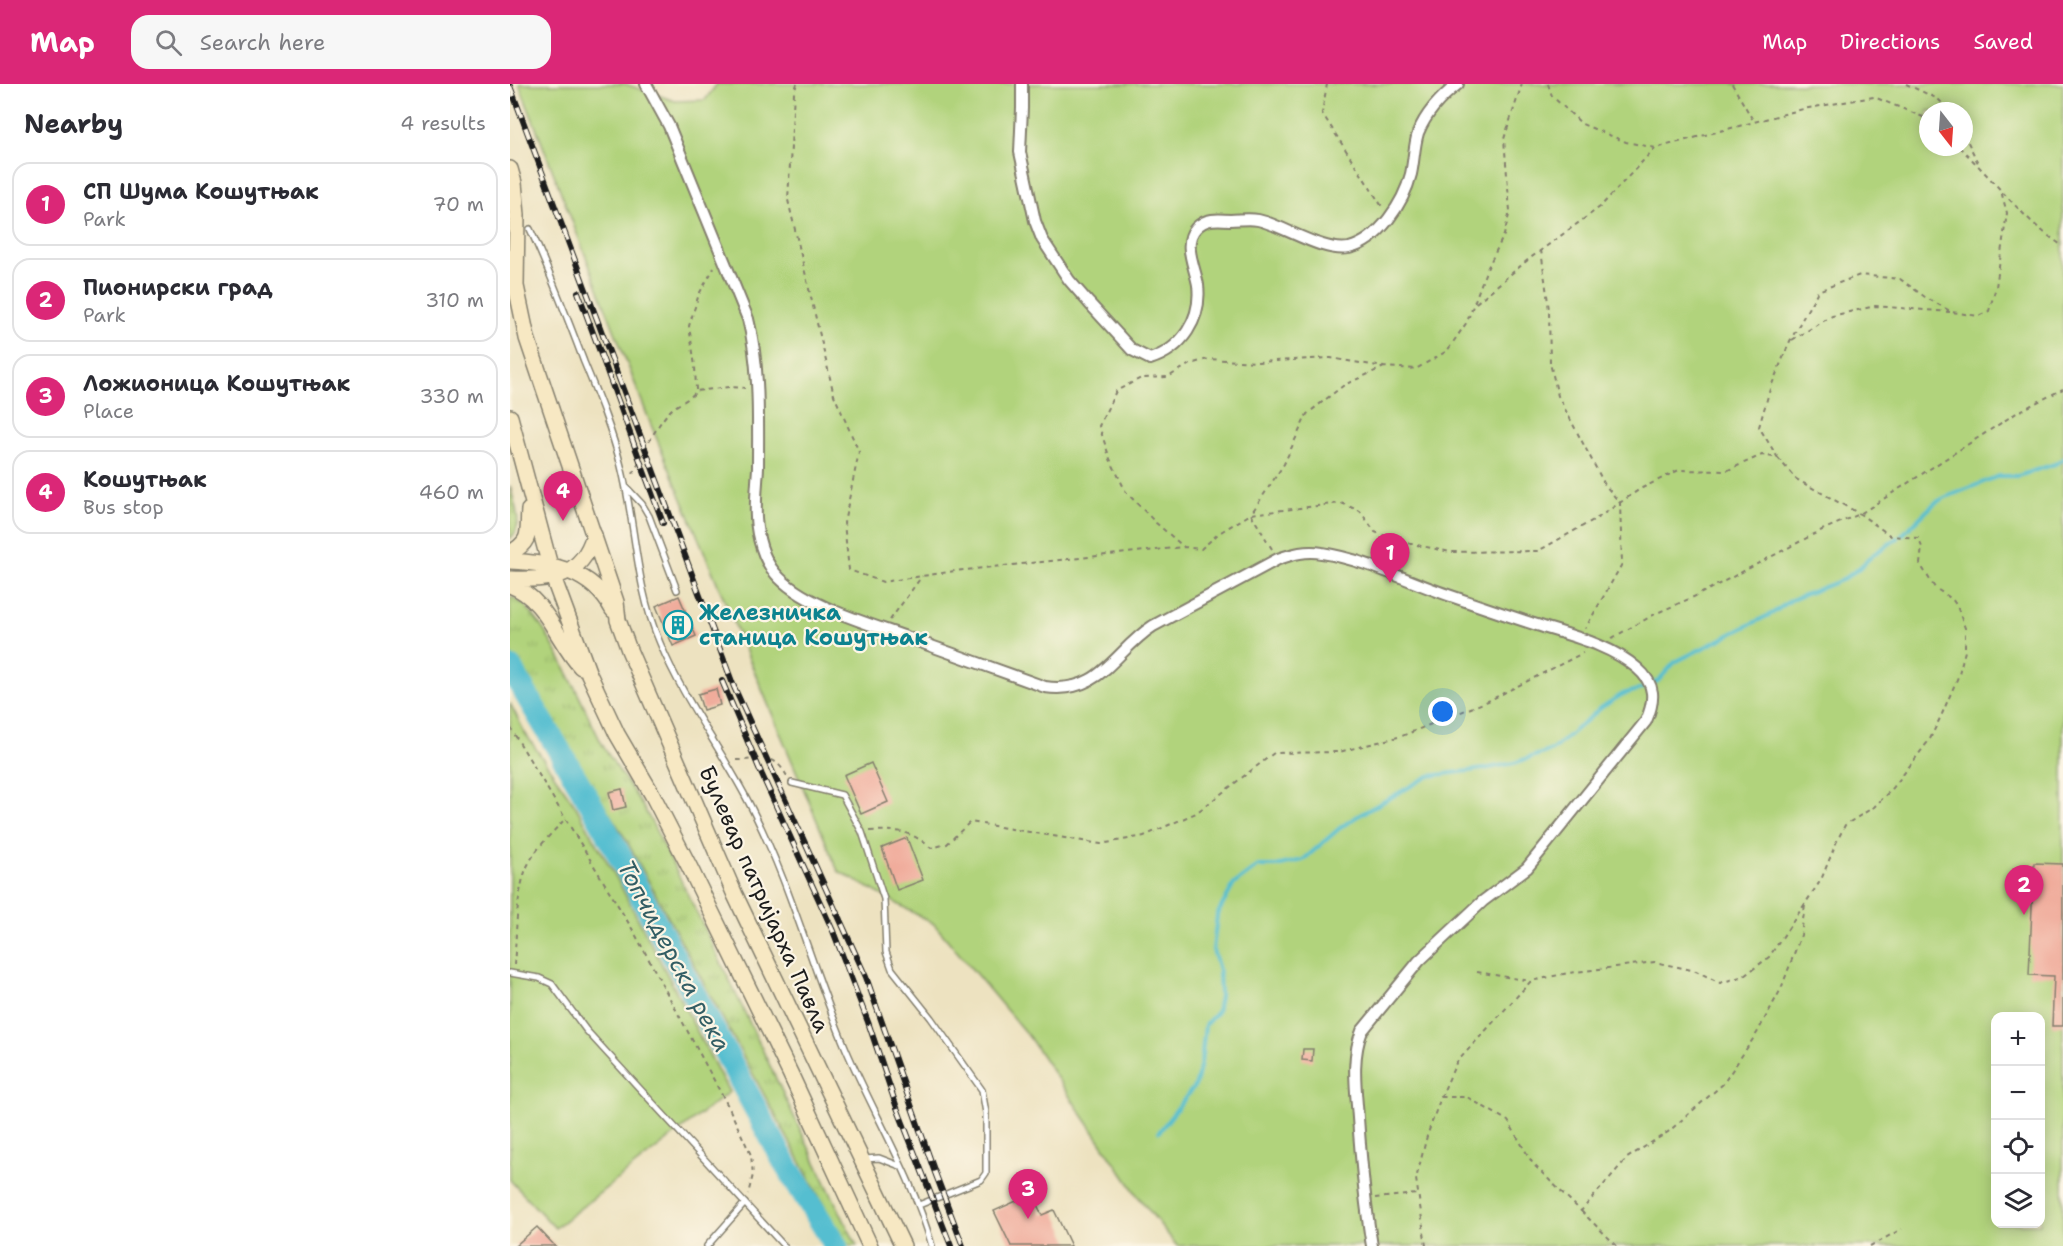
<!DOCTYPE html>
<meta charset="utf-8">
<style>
body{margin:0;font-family:"Shantell Sans",sans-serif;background:#f7f7f7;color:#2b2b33}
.controls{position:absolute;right:18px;bottom:18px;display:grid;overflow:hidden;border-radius:12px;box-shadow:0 3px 15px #0003}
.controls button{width:54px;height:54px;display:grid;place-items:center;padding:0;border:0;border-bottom:2px solid #e1e1e2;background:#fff;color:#2b2b33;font:30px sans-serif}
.compass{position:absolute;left:1409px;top:18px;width:54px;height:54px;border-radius:50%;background:#fff;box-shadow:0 3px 15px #0003;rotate:163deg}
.you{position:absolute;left:933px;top:628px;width:21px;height:21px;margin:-15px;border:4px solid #fff;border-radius:50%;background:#1a73e8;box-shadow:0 0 0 9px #1a73e833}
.badge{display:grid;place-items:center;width:39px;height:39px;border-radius:50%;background:#db2777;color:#fff;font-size:20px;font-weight:700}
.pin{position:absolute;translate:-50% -50px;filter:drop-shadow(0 2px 3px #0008)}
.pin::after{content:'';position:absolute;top:32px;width:21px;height:18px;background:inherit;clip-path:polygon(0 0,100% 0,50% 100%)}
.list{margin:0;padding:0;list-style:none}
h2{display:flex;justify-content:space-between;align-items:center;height:78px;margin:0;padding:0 24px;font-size:26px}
h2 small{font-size:20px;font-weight:400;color:#7c7c81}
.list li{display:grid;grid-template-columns:39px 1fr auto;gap:18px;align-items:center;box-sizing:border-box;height:84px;margin:0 12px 12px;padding:0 12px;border:2px solid #e1e1e2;border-radius:18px}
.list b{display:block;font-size:22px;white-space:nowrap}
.list p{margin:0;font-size:20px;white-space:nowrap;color:#7c7c81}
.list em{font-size:20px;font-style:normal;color:#7c7c81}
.icon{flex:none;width:33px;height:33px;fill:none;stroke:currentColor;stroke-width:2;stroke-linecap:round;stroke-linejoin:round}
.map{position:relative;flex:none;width:1553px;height:1162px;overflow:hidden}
header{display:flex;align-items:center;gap:36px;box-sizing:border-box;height:84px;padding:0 30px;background:#db2777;color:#fff}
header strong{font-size:28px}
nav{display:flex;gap:33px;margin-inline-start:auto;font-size:21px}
.search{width:420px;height:54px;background:#f7f7f7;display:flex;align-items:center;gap:15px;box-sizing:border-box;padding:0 21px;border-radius:18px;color:#7c7c81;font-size:22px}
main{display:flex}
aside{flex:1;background:#fff}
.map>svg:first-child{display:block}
.grass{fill:url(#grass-tufts);stroke:#66784c;stroke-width:1.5}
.park{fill:#b1d37c;stroke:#66784c;stroke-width:1.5;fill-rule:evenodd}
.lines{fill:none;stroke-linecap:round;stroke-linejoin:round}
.stream{stroke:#54bed0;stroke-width:4}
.river{stroke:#54bed0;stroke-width:24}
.building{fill:#f0ac9b}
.lane-casing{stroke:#847f6e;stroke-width:8}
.street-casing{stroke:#847f6e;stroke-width:14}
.secondary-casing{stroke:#847f6e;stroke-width:18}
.path{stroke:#847f6e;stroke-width:2;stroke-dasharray:4.5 4.5;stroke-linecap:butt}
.lane{stroke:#fff;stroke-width:5}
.street{stroke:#fff;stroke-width:10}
.secondary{stroke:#f7e8c3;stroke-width:15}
.rail-casing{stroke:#1c1c1c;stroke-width:6}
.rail{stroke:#fcf5e5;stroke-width:4;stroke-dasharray:11;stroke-linecap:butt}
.labels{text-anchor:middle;stroke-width:4.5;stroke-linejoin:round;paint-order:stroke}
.culture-label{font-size:22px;font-weight:bold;fill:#0d838f;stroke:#fcf5e5;text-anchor:start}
.street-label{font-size:22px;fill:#1c1c1c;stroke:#fcf5e5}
.water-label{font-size:24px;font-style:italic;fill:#325d64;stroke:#fcf5e5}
</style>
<header>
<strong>Map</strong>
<div class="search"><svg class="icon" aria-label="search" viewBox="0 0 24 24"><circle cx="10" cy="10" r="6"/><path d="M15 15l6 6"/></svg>Search here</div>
<nav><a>Map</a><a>Directions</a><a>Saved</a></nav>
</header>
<main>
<aside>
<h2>Nearby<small>4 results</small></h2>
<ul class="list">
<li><span class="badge">1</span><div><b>СП Шума Кошутњак</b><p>Park</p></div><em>70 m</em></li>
<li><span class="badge">2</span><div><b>Пионирски град</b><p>Park</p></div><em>310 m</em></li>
<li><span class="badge">3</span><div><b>Ложионица Кошутњак</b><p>Place</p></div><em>330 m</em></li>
<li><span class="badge">4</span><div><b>Кошутњак</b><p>Bus stop</p></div><em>460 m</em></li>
</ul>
</aside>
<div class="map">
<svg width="1553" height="1162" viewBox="0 0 1553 1162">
<defs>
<pattern id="grass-tufts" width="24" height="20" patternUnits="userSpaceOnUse" patternTransform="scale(1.5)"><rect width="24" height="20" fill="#b1d37c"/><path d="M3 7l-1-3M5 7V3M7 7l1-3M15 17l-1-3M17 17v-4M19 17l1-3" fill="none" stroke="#98b56b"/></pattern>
</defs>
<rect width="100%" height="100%" fill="#fcf5e5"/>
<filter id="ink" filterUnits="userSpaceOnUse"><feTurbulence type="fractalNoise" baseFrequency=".0167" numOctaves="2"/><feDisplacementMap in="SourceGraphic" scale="12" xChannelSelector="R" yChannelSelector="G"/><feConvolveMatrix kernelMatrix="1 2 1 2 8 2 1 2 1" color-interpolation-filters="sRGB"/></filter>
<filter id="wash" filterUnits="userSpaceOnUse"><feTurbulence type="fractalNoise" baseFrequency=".008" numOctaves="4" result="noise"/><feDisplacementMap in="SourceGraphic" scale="24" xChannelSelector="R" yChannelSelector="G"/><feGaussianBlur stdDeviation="1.35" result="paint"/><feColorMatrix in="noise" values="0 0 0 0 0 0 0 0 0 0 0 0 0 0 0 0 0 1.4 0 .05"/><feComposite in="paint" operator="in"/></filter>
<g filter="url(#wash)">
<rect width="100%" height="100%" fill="#ede2c0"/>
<path class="grass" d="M0,402c4,17 15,40 0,53z
M0,513c30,3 77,119 92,147 15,26 35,50 49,77 72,139 135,284 206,425h-11l-221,-408 -98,-154 -17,-31z"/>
<path class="park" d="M9,0h106l50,17 30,-1 12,-16h1346v1162h-886l-40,-51 -108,-158 -95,-113 -96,-53 -187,-446zM1418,27h36v36h-36zM1486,932h44v208h-44z
M0,619l15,30 50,72 42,74 112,213 -174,136 -45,-48z"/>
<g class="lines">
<path class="stream" d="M1392,451l33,-32 9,-5 55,-22h19l37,-12 8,-5
M649,1048l37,-48 5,-21 4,-38 12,-13 3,-16 -1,-26 -6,-20 4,-35 17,-31 24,-18h18l27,-6 38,-33 15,-10 73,-41 55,-7 30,-6 38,-13 50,-43 21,-13 18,-5 17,-8 17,-19 98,-49 18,-13 51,-20 16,-11 16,-15 24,-16"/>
<path class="river" d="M0,583l92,156 185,344 49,79"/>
</g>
<g id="blocks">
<path class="building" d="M169,512l17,40 -23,10 -17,-40z
M206,605l4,16 -17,5 -5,-16z
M361,679l17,39 -27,12 -17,-39z
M112,705l4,18 -13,3 -4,-18z
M397,754l16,42 -26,10 -15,-42z
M1524,779l29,1v162h-11l2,-50 -25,-1z
M793,965h10l-1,12 -10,-1z
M522,1110l10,21 12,-5 17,36h-60l-17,-35z
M27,1143l18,19h-40z"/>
</g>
</g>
<g filter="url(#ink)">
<use href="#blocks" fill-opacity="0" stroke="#847f6e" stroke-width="1.5"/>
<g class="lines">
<g class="lane-casing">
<path id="lane" d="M20,145c20,43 37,88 54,133 14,34 28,68 37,104 15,59 14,120 39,177 24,58 63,108 91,164 40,78 61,162 95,242 28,66 67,128 86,197
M117,404l15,16 7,12 28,74
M282,699l50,12 20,37 22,67 2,53 6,17 39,49 51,72 4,23v60l-5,7 -62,25
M0,889l29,5 13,6 34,46 198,216
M355,1075l14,-1 21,8
M197,1162l38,-43"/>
</g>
<g class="street-casing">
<path id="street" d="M136,0l23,42 79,193c12,47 10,100 10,149 -1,16 -3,33 -2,50 1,18 7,41 19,55 26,32 95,51 134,65 45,16 91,33 136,49 56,8 69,-36 108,-61l125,-67c15,-5 28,-9 44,-6 45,7 87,29 129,43 29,10 58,20 86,29 34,11 72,19 100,43 19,16 18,32 9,53l-119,147 -44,33 -64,60 -57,70c-11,27 -6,58 -4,87 3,43 7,85 14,128
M512,0v24l-2,44 15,69 7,18 27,41 20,23 43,47 18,9c32,-10 52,-40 48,-74 -3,-18 -16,-42 -2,-57 9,-10 22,-9 34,-8 9,0 19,-2 28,0 25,5 65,33 91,28 30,-7 55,-46 62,-74 3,-14 3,-28 7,-41 8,-20 23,-36 40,-49"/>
</g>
<g class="secondary-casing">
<path id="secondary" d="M0,85l4,14 3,32 -1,71 11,52 89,264 2,18 11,30 106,245 168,351
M0,333l43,160 36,97 28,60 35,60 38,74 100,205 80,173
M0,469c23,-12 17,-22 19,-43
M0,477c41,2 82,9 103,49
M0,495c40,1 71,0 84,-44
M0,501c37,14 46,55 71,82"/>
</g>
<path class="path" d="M287,0l-3,8 -6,108 46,195 25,57 -15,71 5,47 34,12 72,-11 229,-24
M817,0l-5,29 61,95
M1038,0l4,12 30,28 44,18 30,6 147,-39 71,-12 54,22
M1222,0l22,38
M1396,0l32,15 12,12
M1454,50l14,29
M1449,63c35,32 63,73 104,99
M1031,166l8,60 1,53 8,33 47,89 15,18 2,61 -37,65
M966,219l53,-44 71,-52 55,-59
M1282,256l40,-24 43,-10 75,6
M186,306l-1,-24 -6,-40 10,-32 15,-26
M1268,374l-19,-31 11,-38 20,-48 28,-50 42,-16 40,4 25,18 27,15 26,4 11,-5 7,-24 11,-74 -6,-22
M123,390c10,-19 22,-48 37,-63 8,-8 20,-11 26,-20l33,-4 16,1
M762,465l-21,-35 33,-50 23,-50 37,-29 40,-18
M380,536l32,-44
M1102,554l45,-25 41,-18 124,-65 38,-16 158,-102 45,-23
M0,643l124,205 95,176 22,47 2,20 -5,19
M226,676c25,1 35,-11 51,16
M360,747c27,-1 40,-1 61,17l16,-4 23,-22 131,22 43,-8 52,-23 78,-60 65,-1 63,-16 86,-35 95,-48
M4,881c3,-32 1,-65 12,-96 8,-19 26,-36 40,-51
M967,888l54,9
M931,1013h26l41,24 25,43 48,47 46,-53 41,-26 55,-48 34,-51 24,-44 20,-54 4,-30
M865,1114l42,-4
M1071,1127l36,35
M916,1162l-10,-67 11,-43 14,-39 15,-34 75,-82 37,-8 87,-11 41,9 24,12 24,-7 25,-19 52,-77 15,-37 9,-18 29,-18 19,-19 37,-49 12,-25 16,-37 7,-26v-23l-8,-22 -5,-7 -17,-11 -15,-24 2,-17 -4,-9 -27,-2 -31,-22 -64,-35 -18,-21 -16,-3 -36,16 -47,-1 -39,19 -41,28 -61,34 -88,1 -52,-11 -23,-9 -15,-21 -19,-8 -90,11 -32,19 -18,16 -17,-2 -28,-24 -30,-31 -16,-33 -11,-33 17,-35 25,-13 27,-1 22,-13 18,-5 47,3 76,-4 53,9 32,2 31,-18 20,-29 19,-51 18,-36 6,-24 -6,-72 18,-55
M1360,1162l32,-17"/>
<use href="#lane" class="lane"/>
<use href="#street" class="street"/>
<use href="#secondary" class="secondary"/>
<g class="rail-casing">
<path id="rail" d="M0,2l224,601 132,290 68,193 29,76
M68,208l85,231
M212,597l40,94 71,156 35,91 28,83 55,141"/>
</g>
<use href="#rail" class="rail"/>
</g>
</g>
<defs>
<g id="building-ring" transform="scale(1.5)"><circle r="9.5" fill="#fcf5e5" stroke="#0f9aa8" stroke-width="1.5"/><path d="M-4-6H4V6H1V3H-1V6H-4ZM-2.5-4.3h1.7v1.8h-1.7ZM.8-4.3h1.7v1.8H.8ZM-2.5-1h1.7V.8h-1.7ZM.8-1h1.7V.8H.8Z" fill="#0f9aa8"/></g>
</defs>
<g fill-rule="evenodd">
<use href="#building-ring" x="168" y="541"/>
</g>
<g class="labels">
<g class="culture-label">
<text x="189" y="536">Железничка<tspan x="189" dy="25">станица Кошутњак</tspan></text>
</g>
<g class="street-label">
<text transform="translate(255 815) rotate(66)" y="8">Булевар патријарха Павла</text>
</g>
<g class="water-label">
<text transform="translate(164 872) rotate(62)" y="8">Топчидерска река</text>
</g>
</g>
</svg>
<div class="controls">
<button>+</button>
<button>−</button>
<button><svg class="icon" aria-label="locate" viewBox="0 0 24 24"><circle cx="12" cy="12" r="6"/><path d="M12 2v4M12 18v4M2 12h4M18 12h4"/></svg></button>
<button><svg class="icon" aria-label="layers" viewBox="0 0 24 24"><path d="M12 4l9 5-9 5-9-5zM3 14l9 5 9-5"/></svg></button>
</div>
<svg class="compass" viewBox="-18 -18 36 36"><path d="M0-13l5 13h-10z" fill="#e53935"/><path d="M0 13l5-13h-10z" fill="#7c7c81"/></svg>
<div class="you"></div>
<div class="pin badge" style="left:880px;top:499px">1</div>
<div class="pin badge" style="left:1514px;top:831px">2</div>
<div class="pin badge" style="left:518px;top:1135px">3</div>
<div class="pin badge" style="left:53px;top:437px">4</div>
</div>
</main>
